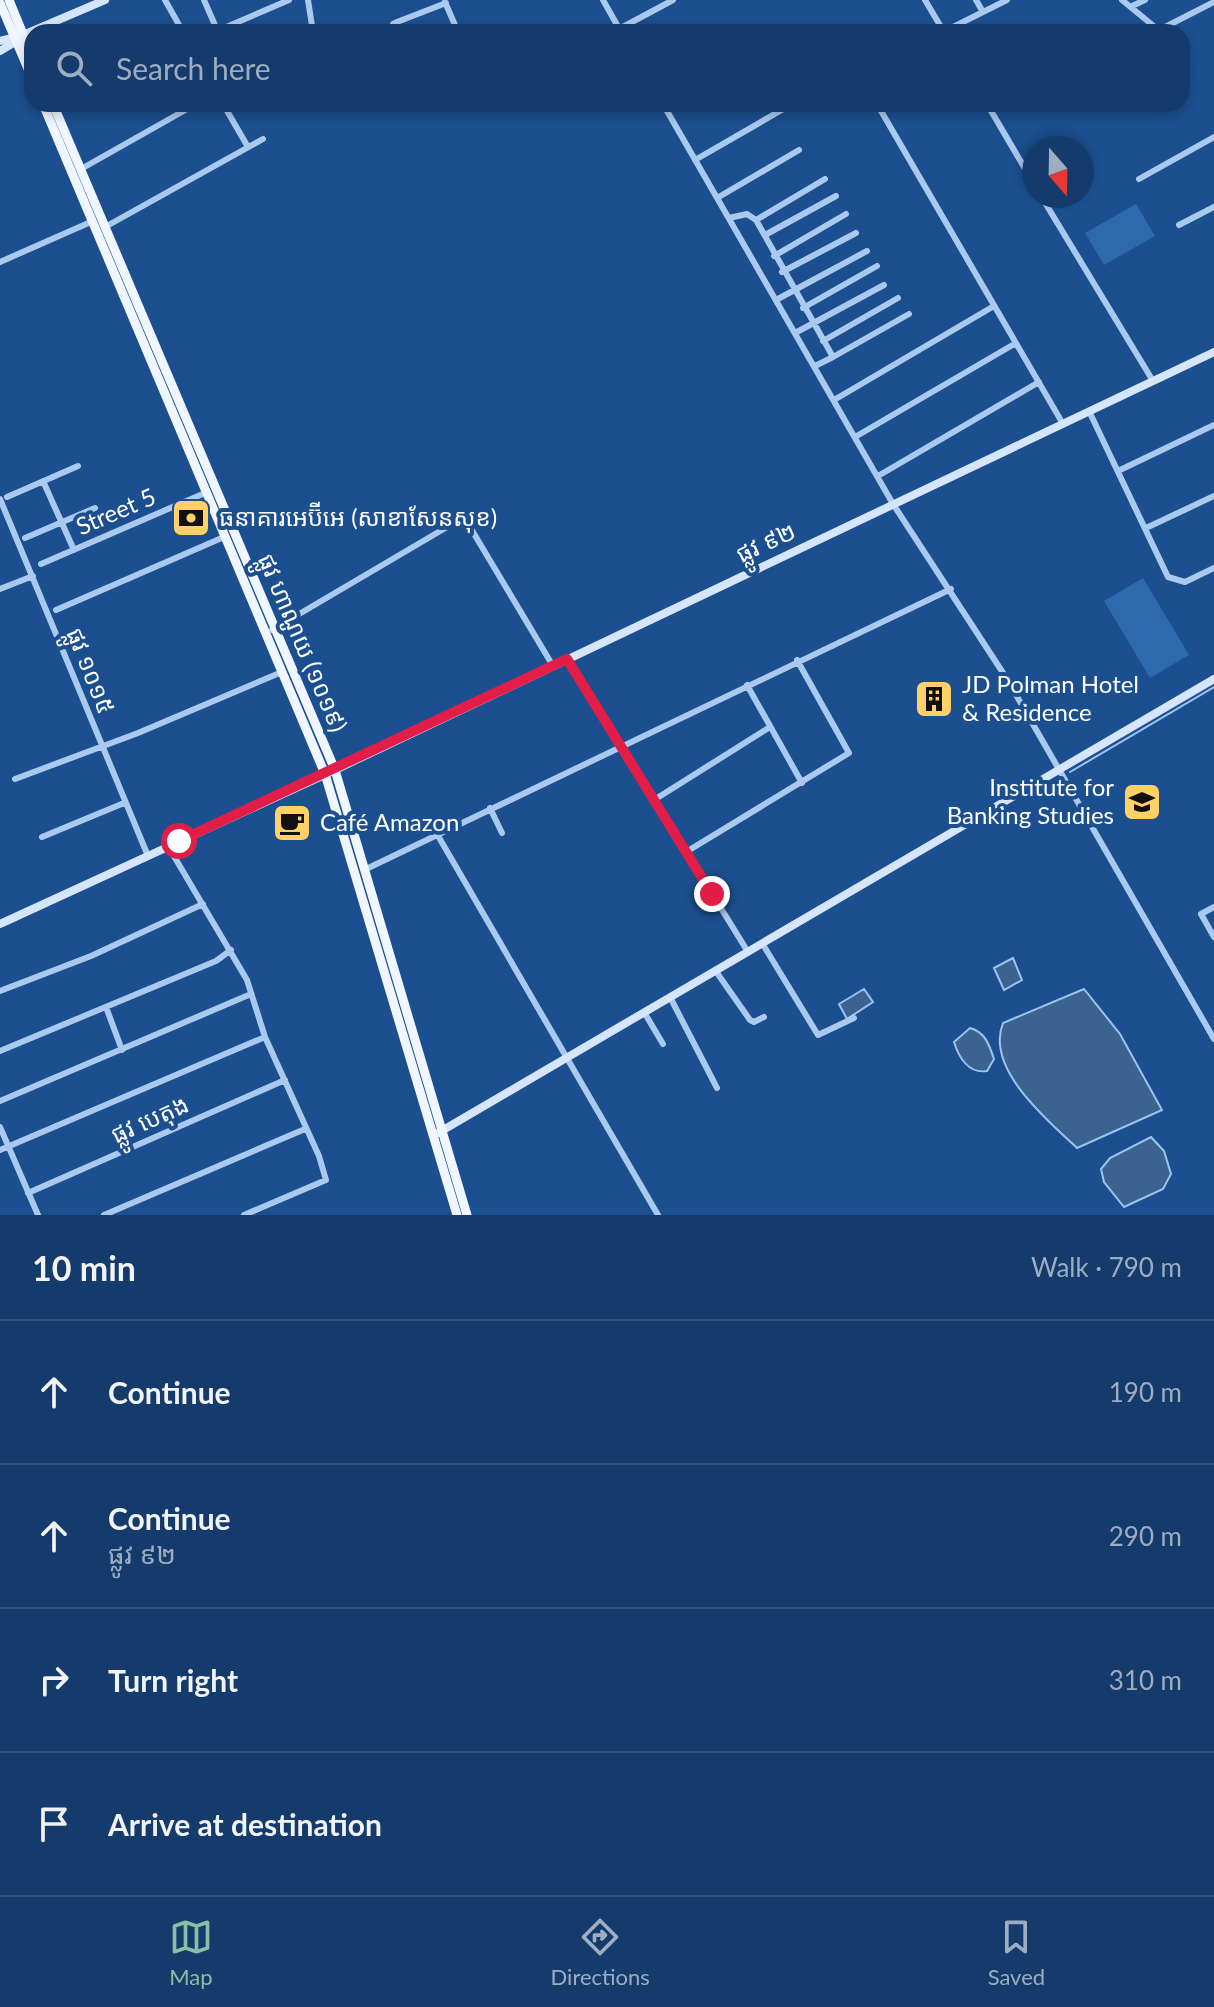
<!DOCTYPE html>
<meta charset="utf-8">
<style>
body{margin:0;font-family:Lato,"Noto Sans Khmer",sans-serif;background:#1d4271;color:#f1f3f6}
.compass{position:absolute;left:1022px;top:136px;width:72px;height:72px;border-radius:50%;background:#143b6b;box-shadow:0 4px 12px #0003;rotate:160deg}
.stop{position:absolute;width:24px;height:24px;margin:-18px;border:6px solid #e11d48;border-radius:50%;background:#fff}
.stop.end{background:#e11d48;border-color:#fff;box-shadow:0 2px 8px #0008}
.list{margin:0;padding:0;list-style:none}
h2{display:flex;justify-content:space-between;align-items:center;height:104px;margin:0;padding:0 32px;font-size:34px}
h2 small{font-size:26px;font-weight:400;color:#9dadc1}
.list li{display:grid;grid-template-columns:52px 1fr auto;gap:24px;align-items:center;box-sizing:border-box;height:144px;padding:0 32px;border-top:2px solid #33557e}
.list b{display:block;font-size:30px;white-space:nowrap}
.list p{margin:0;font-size:26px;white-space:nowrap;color:#9dadc1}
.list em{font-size:26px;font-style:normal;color:#9dadc1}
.icon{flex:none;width:44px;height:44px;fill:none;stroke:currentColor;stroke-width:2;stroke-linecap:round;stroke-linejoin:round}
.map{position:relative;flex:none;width:1214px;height:1215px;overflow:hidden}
.search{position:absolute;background:#143b6b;box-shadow:0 4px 12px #0003;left:24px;right:24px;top:24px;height:88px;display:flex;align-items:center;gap:20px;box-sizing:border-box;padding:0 28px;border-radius:24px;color:#9dadc1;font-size:30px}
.sheet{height:680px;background:#143b6b}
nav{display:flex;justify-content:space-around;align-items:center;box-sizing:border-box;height:112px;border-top:2px solid #33557e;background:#143b6b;font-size:22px;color:#9dadc1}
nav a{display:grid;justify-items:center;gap:4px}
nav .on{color:#8abfa5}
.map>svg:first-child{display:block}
.green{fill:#2e69ad}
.water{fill:#3c6290;stroke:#9cc4f0;stroke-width:2}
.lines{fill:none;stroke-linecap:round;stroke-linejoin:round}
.stream{stroke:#9cc4f0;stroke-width:2}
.street{stroke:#a9c9ee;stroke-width:6}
.secondary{stroke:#d6e6fa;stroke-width:8}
.primary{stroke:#f0f6ff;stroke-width:9}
.route{stroke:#e11d48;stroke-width:10}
.labels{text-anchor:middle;stroke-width:8;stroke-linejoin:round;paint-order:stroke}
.street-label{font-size:24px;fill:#fff;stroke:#1b4f8f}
.poi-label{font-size:24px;fill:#fff;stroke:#1b4f8f;text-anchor:start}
</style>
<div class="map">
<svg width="1214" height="1215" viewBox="0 0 1214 1215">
<rect width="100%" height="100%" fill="#1b4f8f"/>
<path class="green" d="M1136,204l19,32 -51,29 -19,-32z
M1143,578l46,77 -39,23 -46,-77z"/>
<path class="water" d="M1013,958l9,22 -18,10 -10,-22z
M864,989l9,13 -26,17 -8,-15z
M1084,989l36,45 42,76 -85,38c-31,-29 -92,-80 -74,-125z
M970,1028c15,4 19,16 24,31l-7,12c-18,3 -28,-13 -33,-29z
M1151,1137l13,14 7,23 -8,15 -39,18 -20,-25 -3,-13 9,-11z"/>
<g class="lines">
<path class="stream" d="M1070,772l144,-85"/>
<path class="street" d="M165,0l18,32
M204,0l14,32
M308,0l5,32
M603,0l18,32
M925,0l19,32
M976,0l7,12
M1122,0l34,28 9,-1 49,-25
M445,2l13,30
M1132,6l13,-6
M619,29l54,-29
M217,31l72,-31
M396,32l-3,-8 4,-2 49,-19
M943,32l64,-32
M223,104l25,43
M253,104l1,1
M663,104l230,400 114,175 207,360
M877,104l186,320
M987,104l47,80
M354,107l7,-3
M514,107l5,-3
M695,160l97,-56
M81,169l115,-65
M1139,179l75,-42
M1041,196l112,185
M717,198l82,-48
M729,218l18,-4 9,6 77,137 76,-43
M756,220l69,-41
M1179,225l35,-18
M105,227l158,-88
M765,235l71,-39
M774,256l72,-42
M0,262l93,-41
M782,272l74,-39
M776,300l91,-49
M803,308l74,-42
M795,333l89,-48
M823,341l75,-43
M815,366l18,-9
M834,400l160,-94
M1089,411l79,166 17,5 29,-14
M855,437l161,-94
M1118,471l96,-46
M878,476l161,-94
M43,481l31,69
M7,497l71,-31
M0,499l148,357
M1146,528l68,-32
M25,538l70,-30
M41,564l164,-71
M0,589l33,-13
M56,610l168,-73
M272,630l192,-113 89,149
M567,659l181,293
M747,685l55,98
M15,779l123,-46 144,-61
M654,800l116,-73
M490,808l12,25
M437,834l221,381
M42,837l82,-34
M168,846l79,134 18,57 54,119 7,24 -82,35
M686,852l163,-99 -52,-93
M364,870l587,-281
M1214,907l-13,7 13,23
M762,943l56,92 36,-17
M715,970l35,50 4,2 10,-5
M0,991l91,-35 112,-52
M670,997l47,91
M106,1007l16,43
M644,1012l19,32
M0,1051l216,-90 15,-11
M0,1101l251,-107
M0,1127l38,88
M0,1150l265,-113
M28,1193l257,-113
M104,1215l201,-86"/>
<path class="secondary" d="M0,41l23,-6 82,-35
M0,51l20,-12
M0,924l335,-154 879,-418
M438,1133l776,-454"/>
<path class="primary" d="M9,0l23,56
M0,3l32,75
M43,104l282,670 132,441
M53,104l282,666 132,445"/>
</g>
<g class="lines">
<path class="route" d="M179,841l388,-182 145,235"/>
</g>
<defs>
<g id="bank-square" transform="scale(2)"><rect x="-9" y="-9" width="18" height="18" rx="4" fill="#ffd166" stroke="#1b4f8f"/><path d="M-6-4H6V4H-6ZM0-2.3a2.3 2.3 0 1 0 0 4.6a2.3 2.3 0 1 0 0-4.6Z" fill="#111"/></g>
<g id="building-square" transform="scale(2)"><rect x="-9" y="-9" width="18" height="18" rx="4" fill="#ffd166" stroke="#1b4f8f"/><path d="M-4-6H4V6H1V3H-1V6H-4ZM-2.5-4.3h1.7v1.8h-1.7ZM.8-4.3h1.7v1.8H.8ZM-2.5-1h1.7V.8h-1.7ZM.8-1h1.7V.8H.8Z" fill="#111"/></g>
<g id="university-square" transform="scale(2)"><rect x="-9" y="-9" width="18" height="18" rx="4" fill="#ffd166" stroke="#1b4f8f"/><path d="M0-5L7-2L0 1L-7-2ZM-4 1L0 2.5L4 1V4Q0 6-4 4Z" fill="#111"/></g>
<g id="cafe-square" transform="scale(2)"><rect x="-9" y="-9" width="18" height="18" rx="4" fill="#ffd166" stroke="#1b4f8f"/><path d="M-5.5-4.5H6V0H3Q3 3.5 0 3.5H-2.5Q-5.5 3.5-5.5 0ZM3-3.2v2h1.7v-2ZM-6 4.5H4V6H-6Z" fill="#111"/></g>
</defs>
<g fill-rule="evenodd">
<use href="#bank-square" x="191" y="518"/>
<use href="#building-square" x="934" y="699"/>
<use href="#university-square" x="1142" y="802"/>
<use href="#cafe-square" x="292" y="823"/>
</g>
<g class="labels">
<g class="street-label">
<text transform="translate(116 512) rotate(-23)" y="8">Street 5</text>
<text transform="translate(766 543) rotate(-25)" y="8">ផ្លូវ ៩២</text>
<text transform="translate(302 643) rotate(67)" y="8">ផ្លូវ ហាណូយ (១០១៩)</text>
<text transform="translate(90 671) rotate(68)" y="8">ផ្លូវ ១០១៥</text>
<text transform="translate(150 1120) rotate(-24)" y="8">ផ្លូវ បេតុង</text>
</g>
<g class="poi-label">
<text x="219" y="526">ធនាគារអេប៊ីអេ (សាខាសែនសុខ)</text>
<text x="962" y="693">JD Polman Hotel<tspan x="962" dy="28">&amp; Residence</tspan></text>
<text x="1114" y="796" text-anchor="end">Institute for<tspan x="1114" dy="28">Banking Studies</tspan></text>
<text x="320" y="831">Café Amazon</text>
</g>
</g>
</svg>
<svg class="compass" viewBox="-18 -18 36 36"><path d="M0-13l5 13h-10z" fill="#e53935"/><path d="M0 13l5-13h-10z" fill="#9dadc1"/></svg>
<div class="stop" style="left:179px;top:841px"></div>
<div class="stop end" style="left:712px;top:894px"></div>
<div class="search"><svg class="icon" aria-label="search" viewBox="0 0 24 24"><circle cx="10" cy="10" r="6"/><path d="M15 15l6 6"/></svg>Search here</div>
</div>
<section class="sheet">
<h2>10 min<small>Walk · 790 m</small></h2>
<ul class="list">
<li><svg class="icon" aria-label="ahead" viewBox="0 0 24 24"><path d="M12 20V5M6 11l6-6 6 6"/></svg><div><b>Continue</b></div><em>190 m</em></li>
<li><svg class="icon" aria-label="ahead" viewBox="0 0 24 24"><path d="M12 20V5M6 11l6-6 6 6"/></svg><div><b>Continue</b><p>ផ្លូវ ៩២</p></div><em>290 m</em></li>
<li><svg class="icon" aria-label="right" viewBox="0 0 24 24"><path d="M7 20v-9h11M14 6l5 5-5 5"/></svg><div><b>Turn right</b></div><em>310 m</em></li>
<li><svg class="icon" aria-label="arrive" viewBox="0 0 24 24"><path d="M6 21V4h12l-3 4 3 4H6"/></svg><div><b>Arrive at destination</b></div></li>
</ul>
</section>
<nav>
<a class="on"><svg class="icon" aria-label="map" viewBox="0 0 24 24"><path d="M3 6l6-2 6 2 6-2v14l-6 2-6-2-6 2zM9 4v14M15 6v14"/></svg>Map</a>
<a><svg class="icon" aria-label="directions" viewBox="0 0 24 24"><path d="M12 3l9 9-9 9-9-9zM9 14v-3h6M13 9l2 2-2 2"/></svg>Directions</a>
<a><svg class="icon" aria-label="saved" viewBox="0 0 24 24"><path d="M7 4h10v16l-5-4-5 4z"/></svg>Saved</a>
</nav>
